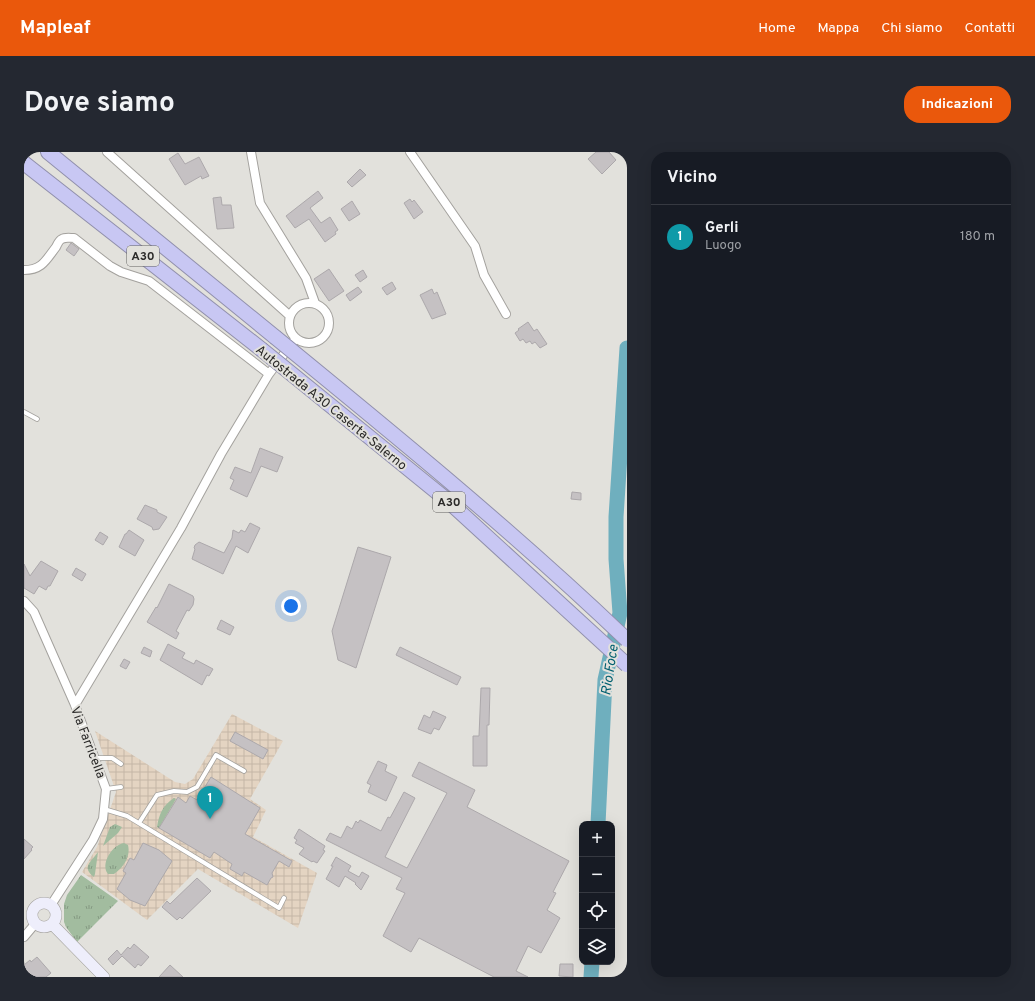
<!DOCTYPE html>
<html lang="it">
<meta charset="utf-8">
<style>
body{margin:0;font-family:Overpass,sans-serif;background:#242831;color:#f1f3f6}
.controls{position:absolute;right:12px;bottom:12px;display:grid;overflow:hidden;border-radius:8px;box-shadow:0 4px 16px #0002}
.controls button{width:36px;height:36px;display:grid;place-items:center;padding:0;border:0;border-bottom:1px solid #363941;background:#171b24;color:#f1f3f6;font:20px sans-serif}
.you{position:absolute;left:267px;top:454px;width:14px;height:14px;margin:-10px;border:3px solid #fff;border-radius:50%;background:#1a73e8;box-shadow:0 0 0 6px #1a73e833}
.badge{display:grid;place-items:center;width:26px;height:26px;border-radius:50%;background:#ea580c;color:#fff;font-size:13px;font-weight:700}
.pin{position:absolute;translate:-50% -33px;filter:drop-shadow(0 1px 2px #0008)}
.pin::after{content:'';position:absolute;top:21px;width:14px;height:12px;background:inherit;clip-path:polygon(0 0,100% 0,50% 100%)}
.list{margin:0;padding:0;list-style:none}
h2{display:flex;justify-content:space-between;align-items:center;height:52px;margin:0;padding:0 16px;font-size:17px}
h2 small{font-size:13px;font-weight:400;color:#9ea1a6}
.list li{display:grid;grid-template-columns:26px 1fr auto;gap:12px;align-items:center;box-sizing:border-box;height:64px;padding:0 16px;border-top:1px solid #363941}
.list b{display:block;font-size:15px;white-space:nowrap}
.list p{margin:0;font-size:13px;white-space:nowrap;color:#9ea1a6}
.list em{font-size:13px;font-style:normal;color:#9ea1a6}
.icon{flex:none;width:22px;height:22px;fill:none;stroke:currentColor;stroke-width:2;stroke-linecap:round;stroke-linejoin:round}
.map{position:relative;flex:none;width:603px;height:825px;overflow:hidden;border-radius:16px}
header{display:flex;align-items:center;gap:24px;box-sizing:border-box;height:56px;padding:0 20px;background:#ea580c;color:#fff}
header strong{font-size:19px}
nav{display:flex;gap:22px;margin-inline-start:auto;font-size:14px}
.intro{display:flex;align-items:center;justify-content:space-between;box-sizing:border-box;height:96px;padding:0 24px}
h1{margin:0;font-size:28px}
.button{padding:10px 18px;border-radius:16px;background:#ea580c;color:#fff;font-size:14px;font-weight:700}
main{display:flex;gap:24px;padding:0 24px}
aside{flex:1;background:#171b24;border-radius:16px;box-shadow:0 4px 16px #0002}
.map>svg:first-child{display:block}
.industrial{fill:url(#industrial-grid)}
.grass{fill:url(#grass-tufts)}
.lines{fill:none;stroke-linecap:round;stroke-linejoin:round}
.river{stroke:#6fafbe;stroke-width:15}
.building{fill:#c5c1c3;stroke:#aca8ab}
.lane-casing{stroke:#a4a29e;stroke-width:5.5}
.street-casing{stroke:#a4a29e;stroke-width:10}
.secondary-casing{stroke:#a4a29e;stroke-width:12}
.highway-casing{stroke:#9190ac;stroke-width:16}
.lane{stroke:#fff;stroke-width:4}
.street{stroke:#fff;stroke-width:8}
.secondary{stroke:#eeeefb;stroke-width:11}
.highway{stroke:#c8c7f3;stroke-width:14}
.highway-bridge-casing{stroke:#9190ac;stroke-width:16;stroke-linecap:butt}
.highway-bridge{stroke:#c8c7f3;stroke-width:14}
.labels{text-anchor:middle;stroke-width:4;stroke-linejoin:round;paint-order:stroke}
.shield{fill:#e2e1dc;stroke:#61605e;stroke-width:1}
.shield-label{font-size:12px;font-weight:bold;fill:#2a2928}
.street-label{font-size:13px;fill:#2a2928;stroke:#e2e1dc}
.water-label{font-size:14px;font-style:italic;fill:#005f70;stroke:#e2e1dc}
</style>
<header>
<strong>Mapleaf</strong>
<nav><a>Home</a><a>Mappa</a><a>Chi siamo</a><a>Contatti</a></nav>
</header>
<div class="intro"><h1>Dove siamo</h1><a class="button">Indicazioni</a></div>
<main>
<div class="map">
<svg width="603" height="825" viewBox="0 0 603 825">
<defs>
<pattern id="industrial-grid" width="8" height="8" patternUnits="userSpaceOnUse"><rect width="8" height="8" fill="#e4d4c2"/><path d="M0 4h8M4 0v8" fill="none" stroke="#c4b6a7"/></pattern>
<pattern id="grass-tufts" width="24" height="20" patternUnits="userSpaceOnUse"><rect width="24" height="20" fill="#a2bc9f"/><path d="M3 7l-1-3M5 7V3M7 7l1-3M15 17l-1-3M17 17v-4M19 17l1-3" fill="none" stroke="#849982"/></pattern>
</defs>
<rect width="100%" height="100%" fill="#e2e1dc"/>
<path class="industrial" d="M208,562l51,27 -33,58 16,11 -13,27 64,36 -19,55 -100,-59 -51,51 -65,-48 15,-25 19,-55 -21,-61 80,51 10,2 8,-5z"/>
<path class="grass" d="M150,646l2,1 -17,29 -2,-1c2,-13 6,-22 17,-29z
M91,672l7,3 -4,6 -15,13 7,-19z
M100,691l4,2c3,12 -5,23 -14,29h-6c-8,-10 4,-29 16,-31z
M74,700l-3,22 -1,3c-13,-10 -3,-15 4,-25z
M57,723l37,26 -41,41 -11,-15 -2,-5v-18l3,-9z"/>
<g class="lines">
<path class="river" d="M574,672l7,-144 15,-67 -4,-54v-42l11,-169
M567,825l1,-15"/>
</g>
<path class="building" d="M572,0h13l7,8 -14,14 -14,-15z
M154,1l7,11 14,-7 10,19 -7,3 -1,-3 -16,9 -16,-26z
M336,17l6,6 -14,12 -5,-5z
M294,39l5,7 -13,10 11,15 9,-6 8,13 -3,2 1,2 -11,8 -16,-23 -14,9 -9,-12z
M197,45l1,8h9l3,23 -17,1 -4,-31z
M386,47l2,3 2,-2 9,12 -9,7 -10,-16z
M328,49l8,13 -11,7 -8,-12z
M47,91l8,6 -5,7 -8,-6z
M305,117l15,22 -15,10 -15,-22z
M339,118l4,7 -7,5 -5,-7z
M368,130l4,7 -9,6 -5,-7z
M334,135l4,5 -12,9 -4,-6z
M408,137l2,5 3,-2 9,22 -14,5 -12,-24z
M504,170l6,9 3,-2 10,15 -7,4 -5,-6 -3,2 -2,-3 -4,2 -3,-4 -3,2 -5,-8 4,-3 -1,-1z
M236,296l23,9 -6,15 -16,-6 -14,31 -17,-8 4,-9 -4,-2 5,-11 16,6z
M548,340l9,1v7l-10,-1z
M121,353l12,5v2l10,5 -8,12 -6,1 -1,-3 -15,-8z
M226,371l10,5 -12,25 -12,-7 -13,28 -31,-15 3,-10 -1,-1 1,-3 4,-3 25,11 8,-15 1,-8 6,3 2,-3 4,2z
M105,378l15,10 -9,16 -16,-9 6,-13h1z
M76,380l8,5 -5,8 -8,-5z
M334,395l33,10 -35,111 -18,-8 -6,-29z
M17,409l17,10 -8,15h-2l-2,4 -7,-4 -5,8 -10,-6v-24l6,12z
M52,416l10,6 -4,7 -10,-6z
M145,432l24,12 1,3 -1,6 -4,6 -2,-1 -11,21 3,2 -3,6 -29,-17 9,-15 1,1z
M197,468l13,7 -4,8 -13,-6z
M144,492l17,9 -3,5 12,6 2,-4 17,9 -4,7 -2,-1 -5,10 -42,-25z
M120,495l8,4 -2,6 -9,-4z
M376,495l61,30 -4,8 -61,-30z
M100,507l6,3 -4,7 -6,-3z
M457,536h9l-1,37h-2v41h-14v-30h6z
M409,559l13,6 -7,13 -5,-2 -3,6 -13,-5 6,-14 6,3z
M211,580l33,18 -5,9 -33,-18z
M354,609l9,4 -2,6 12,6 -11,24 -18,-9 3,-7 -4,-2z
M395,610l56,28 -8,17 102,54 -16,31 3,1 -9,17 13,8 -19,35 -13,-7 -12,25 12,6h-34l-75,-39 -8,14 -28,-16 22,-43 -9,-4 6,-11 -76,-38 4,-7 11,5 6,-12 5,3 4,-8 2,2 2,-3 21,11 7,-14 2,1 14,-26 11,6 -30,59 22,11 40,-75 -35,-17z
M187,625l49,31 -15,26 47,27 -3,6 -10,-6 -7,12 1,4 -2,1 -4,7 -23,-13 -2,4 -12,-7 2,-5 -18,-12 -4,6 -51,-30 19,-31 8,6 4,-7 7,4z
M275,677l26,17 -2,4 2,1 -8,12 -4,-2 -1,1 -13,-8 5,-6 -9,-5 2,-3 -3,-2z
M0,687l9,8 -2,2 1,1 -8,9z
M119,691l16,7 13,11 -27,45 -15,-6 -13,-11 9,-16 -3,-2 7,-13 4,2z
M312,705l15,9 -3,5 11,6 3,-5 7,4 -8,14 -6,-6 1,-1 -11,-7 -6,11 -13,-8 7,-13h-2z
M173,726l14,13 -29,28 -2,-2 -3,3 -15,-13 5,-6 3,3z
M110,792l15,13 -8,9 -3,-2 -3,4 -13,-12 -9,9 -5,-6 9,-9 4,5 7,-8 2,2z
M13,805l14,16 -5,4h-17l-5,-6v-6l6,-5 1,2z
M536,812h13v13l-14,-1z
M146,813l13,12h-24z"/>
<g class="lines">
<g class="lane-casing">
<path id="lane" d="M0,260l13,7
M71,606h17l9,6
M82,637l15,-2
M80,657l23,7 152,92 5,-10
M115,671l18,-28 17,-4 13,1 10,-5 19,-32 28,16"/>
</g>
<g class="street-casing">
<path id="street" d="M83,0l183,164
M227,0l9,51 46,75 9,25
M386,0l65,94 9,29 22,39
M0,118c18,0 22,-10 32,-23 1,-2 3,-7 6,-8 3,-2 8,-1 12,-1l36,28 11,6 28,9 120,93
M265 171a20 20 0 1 1 40 0a20 20 0 1 1-40 0Z
M0,449l10,11 41,93 31,84 -3,30 -10,21 -42,65
M51,553l106,-177 40,-74 48,-80 27,-36
M0,785l11,-13"/>
</g>
<g class="secondary-casing">
<path id="secondary" d="M8 763a12 12 0 1 1 24 0a12 12 0 1 1-24 0Z
M28,772l52,53"/>
</g>
<g class="highway-casing">
<path id="highway" d="M24,0l227,185
M0,11l237,186"/>
</g>
<use href="#lane" class="lane"/>
<use href="#street" class="street"/>
<use href="#secondary" class="secondary"/>
<use href="#highway" class="highway"/>
<g class="highway-bridge-casing">
<path id="highway-bridge" d="M251,185c120,98 240,196 352,303
M237,197l187,152 179,164"/>
</g>
<use href="#highway-bridge" class="highway-bridge"/>
</g>
<g class="labels">
<g class="shield">
<rect x="103" y="94" width="32" height="20" rx="3"/>
<rect x="409" y="340" width="32" height="20" rx="3"/>
</g>
<g class="shield-label">
<text x="119" y="108">A30</text>
<text x="425" y="354">A30</text>
</g>
<g class="street-label">
<text transform="translate(308 255) rotate(39)" y="5">Autostrada A30 Caserta-Salerno</text>
<text transform="translate(65 590) rotate(69)" y="5">Via Farricella</text>
</g>
<g class="water-label">
<text transform="translate(585 518) rotate(-81)" y="5">Rio Foce</text>
</g>
</g>
</svg>
<div class="controls">
<button>+</button>
<button>−</button>
<button><svg class="icon" aria-label="locate" viewBox="0 0 24 24"><circle cx="12" cy="12" r="6"/><path d="M12 2v4M12 18v4M2 12h4M18 12h4"/></svg></button>
<button><svg class="icon" aria-label="layers" viewBox="0 0 24 24"><path d="M12 4l9 5-9 5-9-5zM3 14l9 5 9-5"/></svg></button>
</div>
<div class="you"></div>
<div class="pin badge" style="left:186px;top:667px;background:#0f9aa8">1</div>
</div>
<aside>
<h2>Vicino<small></small></h2>
<ul class="list">
<li><span class="badge" style="background:#0f9aa8">1</span><div><b>Gerli</b><p>Luogo</p></div><em>180 m</em></li>
</ul>
</aside>
</main>
